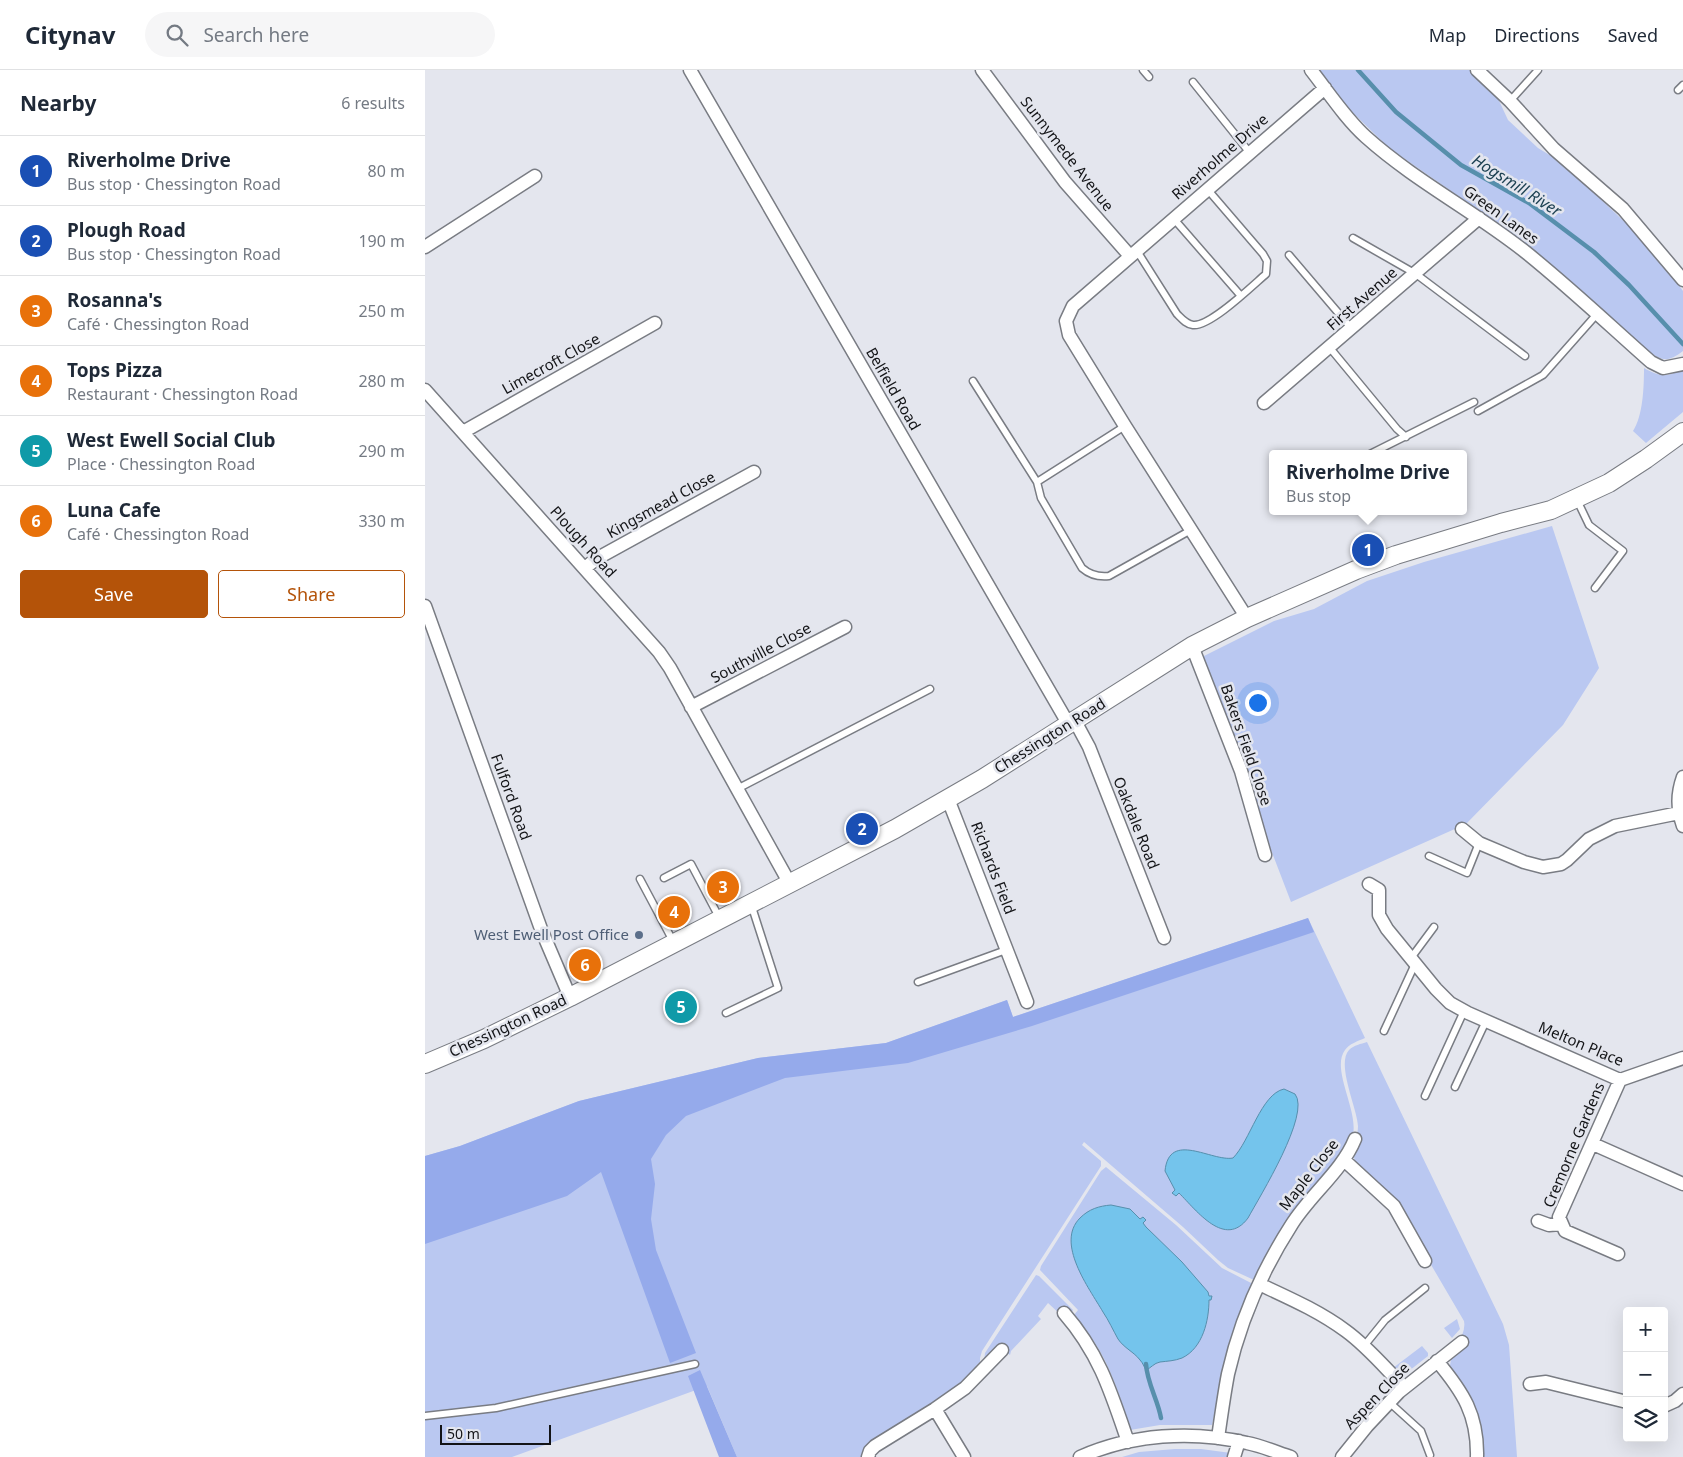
<!DOCTYPE html>
<meta charset="utf-8">
<style>
body{margin:0;font-family:"Noto Sans",sans-serif;background:#f6f6f7;color:#1f2937}
.controls{position:absolute;right:15px;bottom:15px;display:grid;overflow:hidden;border-radius:5px;box-shadow:0 5px 20px #0002}
.controls button{width:45px;height:45px;display:grid;place-items:center;padding:0;border:0;border-bottom:1px solid #e0e1e3;background:#fff;color:#1f2937;font:25px sans-serif}
.scale{position:absolute;left:15px;bottom:12px;width:111px;box-sizing:border-box;padding-left:5px;border:2px solid #131417;border-top:0;font-size:14px;line-height:18px;white-space:nowrap;color:#131417;-webkit-text-stroke:4px #e4e6ee;paint-order:stroke}
.you{position:absolute;left:832px;top:632px;width:18px;height:18px;margin:-12px;border:4px solid #fff;border-radius:50%;background:#1a73e8;box-shadow:0 0 0 8px #1a73e833}
.badge{display:grid;place-items:center;width:32px;height:32px;border-radius:50%;background:#b45309;color:#fff;font-size:16px;font-weight:700}
.pin{position:absolute;translate:-50% -50%;border:2px solid #fff;box-shadow:0 1px 5px #0006}
.popup{position:absolute;left:844px;top:380px;width:198px;height:65px;box-sizing:border-box;display:grid;place-content:center;border-radius:5px;background:#fff;filter:drop-shadow(0 1px 4px #0005);font-size:16px;white-space:nowrap;color:#747a83}
.popup b{font-size:19px;color:#1f2937}
.popup::after{content:'';position:absolute;left:50%;top:100%;margin-left:-10px;border:10px solid transparent;border-top-color:#fff}
.list{margin:0;padding:0;list-style:none}
h2{display:flex;justify-content:space-between;align-items:center;height:65px;margin:0;padding:0 20px;font-size:21px}
h2 small{font-size:16px;font-weight:400;color:#747a83}
.list li{display:grid;grid-template-columns:32px 1fr auto;gap:15px;align-items:center;box-sizing:border-box;height:70px;padding:0 20px;border-top:1px solid #e0e1e3}
.list b{display:block;font-size:19px;white-space:nowrap}
.list p{margin:0;font-size:16px;white-space:nowrap;color:#747a83}
.list em{font-size:16px;font-style:normal;color:#747a83}
.actions{display:flex;gap:10px;padding:15px 20px}
.actions a{flex:1;padding:11px 0;border:1px solid #b45309;border-radius:5px;text-align:center;font-size:18px;color:#b45309}
.actions .main{background:#b45309;color:#fff}
.icon{flex:none;width:28px;height:28px;fill:none;stroke:currentColor;stroke-width:2;stroke-linecap:round;stroke-linejoin:round}
.map{position:relative;flex:none;width:1258px;height:1387px;overflow:hidden}
header{display:flex;align-items:center;gap:30px;box-sizing:border-box;height:70px;padding:0 25px;background:#fff;border-bottom:1px solid #e0e1e3}
header strong{font-size:24px}
nav{display:flex;gap:28px;margin-inline-start:auto;font-size:18px}
.search{width:350px;height:45px;background:#f6f6f7;display:flex;align-items:center;gap:12px;box-sizing:border-box;padding:0 18px;border-radius:28px;color:#747a83;font-size:19px}
main{display:flex}
aside{flex:1;background:#fff}
.map>svg:first-child{display:block}
.green{fill:#bac8f1}
.forest{fill:#95aaeb}
.water{fill:#74c4ec;stroke:#578fac}
.lines{fill:none;stroke-linecap:round;stroke-linejoin:round}
.stream{stroke:#578fac;stroke-width:4.5}
.lane-casing{stroke:#797c83;stroke-width:9}
.street-casing{stroke:#797c83;stroke-width:15}
.secondary-casing{stroke:#797c83;stroke-width:20}
.lane{stroke:#fff;stroke-width:6}
.street{stroke:#fff;stroke-width:12}
.secondary{stroke:#fff;stroke-width:18}
.service-dot{fill:#5c6f8a;stroke:#e4e6ee;stroke-width:2}
.labels{text-anchor:middle;stroke-width:5;stroke-linejoin:round;paint-order:stroke}
.street-label{font-size:15px;fill:#131417;stroke:#e4e6ee}
.service-label{font-size:15px;fill:#4e5e75;stroke:#e4e6ee;text-anchor:end}
.water-label{font-size:16px;font-style:italic;fill:#1d4152;stroke:#e4e6ee}
</style>
<header>
<strong>Citynav</strong>
<div class="search"><svg class="icon" aria-label="search" viewBox="0 0 24 24"><circle cx="10" cy="10" r="6"/><path d="M15 15l6 6"/></svg>Search here</div>
<nav><a>Map</a><a>Directions</a><a>Saved</a></nav>
</header>
<main>
<aside>
<h2>Nearby<small>6 results</small></h2>
<ul class="list">
<li><span class="badge" style="background:#1a4fb4">1</span><div><b>Riverholme Drive</b><p>Bus stop · Chessington Road</p></div><em>80 m</em></li>
<li><span class="badge" style="background:#1a4fb4">2</span><div><b>Plough Road</b><p>Bus stop · Chessington Road</p></div><em>190 m</em></li>
<li><span class="badge" style="background:#e8710a">3</span><div><b>Rosanna's</b><p>Café · Chessington Road</p></div><em>250 m</em></li>
<li><span class="badge" style="background:#e8710a">4</span><div><b>Tops Pizza</b><p>Restaurant · Chessington Road</p></div><em>280 m</em></li>
<li><span class="badge" style="background:#0f9aa8">5</span><div><b>West Ewell Social Club</b><p>Place · Chessington Road</p></div><em>290 m</em></li>
<li><span class="badge" style="background:#e8710a">6</span><div><b>Luna Cafe</b><p>Café · Chessington Road</p></div><em>330 m</em></li>
</ul>
<div class="actions"><a class="main">Save</a><a>Share</a></div>
</aside>
<div class="map">
<svg width="1258" height="1387" viewBox="0 0 1258 1387">
<rect width="100%" height="100%" fill="#e4e6ee"/>
<path class="green" d="M890,0h157l23,22 13,28 30,28 23,14 69,65 43,50 10,14v60c-17,13 -22,9 -38,-2l-122,-108 -134,-93 -42,-41z
M1219,298c16,9 23,10 39,0v44l-37,31 -13,-12c10,-15 11,-44 11,-63z
M1127,456l47,142 -36,57 -97,99 -175,78 -93,-243 76,-38 40,-12 53,-28 57,-19z
M883,848l57,120c-7,3 -16,6 -20,12 -15,20 16,64 7,88l-98,142 -26,-12 -10,-8 -35,-33 -99,-85 -2,3 19,16v5l-119,185 -2,7v4l-21,24 -96,71h-126l-30,-71 -195,71h-87v-301l35,-10 119,-45 179,-43 128,-15 121,-43 6,17z
M942,972l136,282 6,21 8,112h-33l-7,-38 -27,-53c1,-16 17,-30 14,-45l-51,-87 -58,-73c-4,-11 3,-23 3,-35 -1,-18 -22,-62 -9,-76 5,-5 12,-6 18,-8z
M681,1097l70,58 46,43 31,16 -26,69 -15,72h-52l-30,5c-9,-31 -19,-63 -37,-90 -6,-8 -13,-16 -19,-25l4,-5 -38,-40 1,-4 60,-95z
M611,1205l3,1 34,34 -2,3 -10,2 -13,-12 -10,13 3,3 -30,32 -1,4 -10,-9 -16,15 1,-8z
M1032,1249l3,10 -8,9 -8,-10z
M997,1276l6,7v3l-23,18 -3,2 -9,-8z
M750,1379h26l30,4 -1,4h-108l17,-5z"/>
<path class="forest" d="M883,848l6,14 -282,94 -124,37 -123,15 -99,38 -20,19 -15,24 4,25 -4,35 5,31 40,103 -26,10 -69,-191 -34,24 -142,48v-88l35,-10 119,-45 179,-43 128,-15 121,-43 6,17z
M275,1300l37,87h-18l-31,-81z"/>
<path class="water" d="M859,1019l11,5c16,20 -35,102 -47,124 -23,31 -51,-7 -69,-25l-3,3 -4,-3 3,-3 -10,-19c4,-41 47,-9 68,-13 17,-17 28,-64 51,-69z
M686,1135l19,4 10,10 3,-2 3,3 -3,3 3,4 36,35 26,30 1,4h3l-1,4h-2c0,20 -6,48 -27,58 -8,3 -14,3 -22,4 -6,1 -9,6 -14,8 -2,-3 -3,-7 -6,-10 -6,-8 -16,-12 -22,-21 -5,-9 -9,-18 -15,-27 -14,-24 -48,-69 -23,-94 9,-9 19,-12 31,-13z"/>
<g class="lines">
<path class="stream" d="M933,0l38,42 65,53 68,38 65,49 35,33 54,59
M721,1294c1,19 12,36 15,54"/>
<g class="lane-casing">
<path id="lane" d="M718,0l6,7
M768,12l57,71
M1253,20l5,-5
M1085,31l28,-31
M749,149l67,77
M928,168l63,36 109,82
M712,181l40,63c5,5 9,10 16,11 17,2 59,-39 73,-51l1,-13 -4,-7 -55,-64
M864,185l63,74
M905,278l67,81 9,8
M548,311l64,101 4,16 41,70c8,7 18,9 27,8l82,-46
M1053,341l65,-36 54,-61
M945,384l104,-52
M612,412l88,-56
M1152,430l12,25 34,26 -28,37
M312,719l193,-100
M1004,786l38,17 12,-30
M239,808l27,-14 29,55
M215,809l34,64
M986,888l23,-31
M493,912l88,-32
M301,943l52,-25 -27,-84
M959,961l31,-67
M1030,1017l31,-66
M1000,1026l39,-85
M939,1276l21,-26 40,-32
M964,1332l32,29 9,24
M0,1346l71,-8 199,-44"/>
</g>
<g class="street-casing">
<path id="street" d="M265,0l379,655
M557,0l83,112 65,74
M886,0c18,23 34,48 55,67 48,43 106,73 157,113 44,35 85,74 128,112l12,6 20,-4
M1052,0l33,31 44,48 69,60 60,71
M0,177l110,-71
M0,320l234,262 11,16 120,216
M839,333l215,-185
M38,362l192,-109
M160,498l11,-9 158,-87
M0,536l116,323 29,68
M822,548l-122,-192 -56,-91 -3,-14 7,-15 252,-218
M767,576l49,125 24,84
M266,637l154,-80
M650,651l14,26 75,191
M1258,707c-6,17 -6,31 0,49
M523,729l79,203
M1037,759l17,14 45,19 19,5 18,-3 6,-4 22,-21 26,-13 64,-13
M944,814l10,6v25l8,14 49,60 14,14 18,10 152,67 63,-22
M1168,1074l90,40
M919,1090l50,46 31,55
M1113,1151l11,4 12,-1
M1193,1184l-53,-23 -6,-14 61,-137
M834,1214c30,14 60,27 87,47 22,16 39,37 58,56
M639,1243c35,40 47,79 64,129
M1012,1291c26,31 41,54 40,96
M1105,1314l16,-2 8,2 73,18
M1239,1336l11,-5 8,-7
M793,1368c3,-21 6,-43 10,-64 12,-53 35,-105 64,-150 19,-30 50,-53 63,-85
M443,1387l2,-6 5,-5 60,-37
M539,1387l-29,-48 30,-21 37,-38
M655,1387c52,-23 112,-27 167,-14 15,3 29,9 44,14
M809,1387l5,-16
M917,1387l25,-31 32,-34 63,-50"/>
</g>
<g class="secondary-casing">
<path id="secondary" d="M0,994l59,-25 86,-42 325,-168 87,-50 210,-133 55,-28 109,-48 40,-15 105,-32 50,-13 58,-27 37,-24 37,-27"/>
</g>
<use href="#lane" class="lane"/>
<use href="#street" class="street"/>
<use href="#secondary" class="secondary"/>
</g>
<circle class="service-dot" cx="214" cy="865" r="5"/>
<g class="labels">
<g class="street-label">
<text transform="translate(642 84) rotate(52)" y="5">Sunnymede Avenue</text>
<text transform="translate(795 87) rotate(-41)" y="5">Riverholme Drive</text>
<text transform="translate(1076 145) rotate(36)" y="5">Green Lanes</text>
<text transform="translate(937 229) rotate(-41)" y="5">First Avenue</text>
<text transform="translate(126 294) rotate(-29)" y="5">Limecroft Close</text>
<text transform="translate(468 319) rotate(60)" y="5">Belfield Road</text>
<text transform="translate(236 435) rotate(-29)" y="5">Kingsmead Close</text>
<text transform="translate(158 472) rotate(48)" y="5">Plough Road</text>
<text transform="translate(336 583) rotate(-28)" y="5">Southville Close</text>
<text transform="translate(625 666) rotate(-32)" y="5">Chessington Road</text>
<text transform="translate(821 675) rotate(71)" y="5">Bakers Field Close</text>
<text transform="translate(86 727) rotate(70)" y="5">Fulford Road</text>
<text transform="translate(711 753) rotate(68)" y="5">Oakdale Road</text>
<text transform="translate(568 798) rotate(69)" y="5">Richards Field</text>
<text transform="translate(83 956) rotate(-25)" y="5">Chessington Road</text>
<text transform="translate(1156 974) rotate(23)" y="5">Melton Place</text>
<text transform="translate(1149 1075) rotate(-67)" y="5">Cremorne Gardens</text>
<text transform="translate(884 1105) rotate(-52)" y="5">Maple Close</text>
<text transform="translate(952 1326) rotate(-46)" y="5">Aspen Close</text>
</g>
<g class="service-label">
<text x="204" y="870">West Ewell Post Office</text>
</g>
<g class="water-label">
<text transform="translate(1092 115) rotate(32)" y="6">Hogsmill River</text>
</g>
</g>
</svg>
<div class="controls">
<button>+</button>
<button>−</button>
<button><svg class="icon" aria-label="layers" viewBox="0 0 24 24"><path d="M12 4l9 5-9 5-9-5zM3 14l9 5 9-5"/></svg></button>
</div>
<div class="scale">50 m</div>
<div class="you"></div>
<div class="pin badge" style="left:943px;top:480px;background:#1a4fb4">1</div>
<div class="popup"><b>Riverholme Drive</b>Bus stop</div>
<div class="pin badge" style="left:437px;top:759px;background:#1a4fb4">2</div>
<div class="pin badge" style="left:298px;top:817px;background:#e8710a">3</div>
<div class="pin badge" style="left:249px;top:842px;background:#e8710a">4</div>
<div class="pin badge" style="left:256px;top:937px;background:#0f9aa8">5</div>
<div class="pin badge" style="left:160px;top:895px;background:#e8710a">6</div>
</div>
</main>
